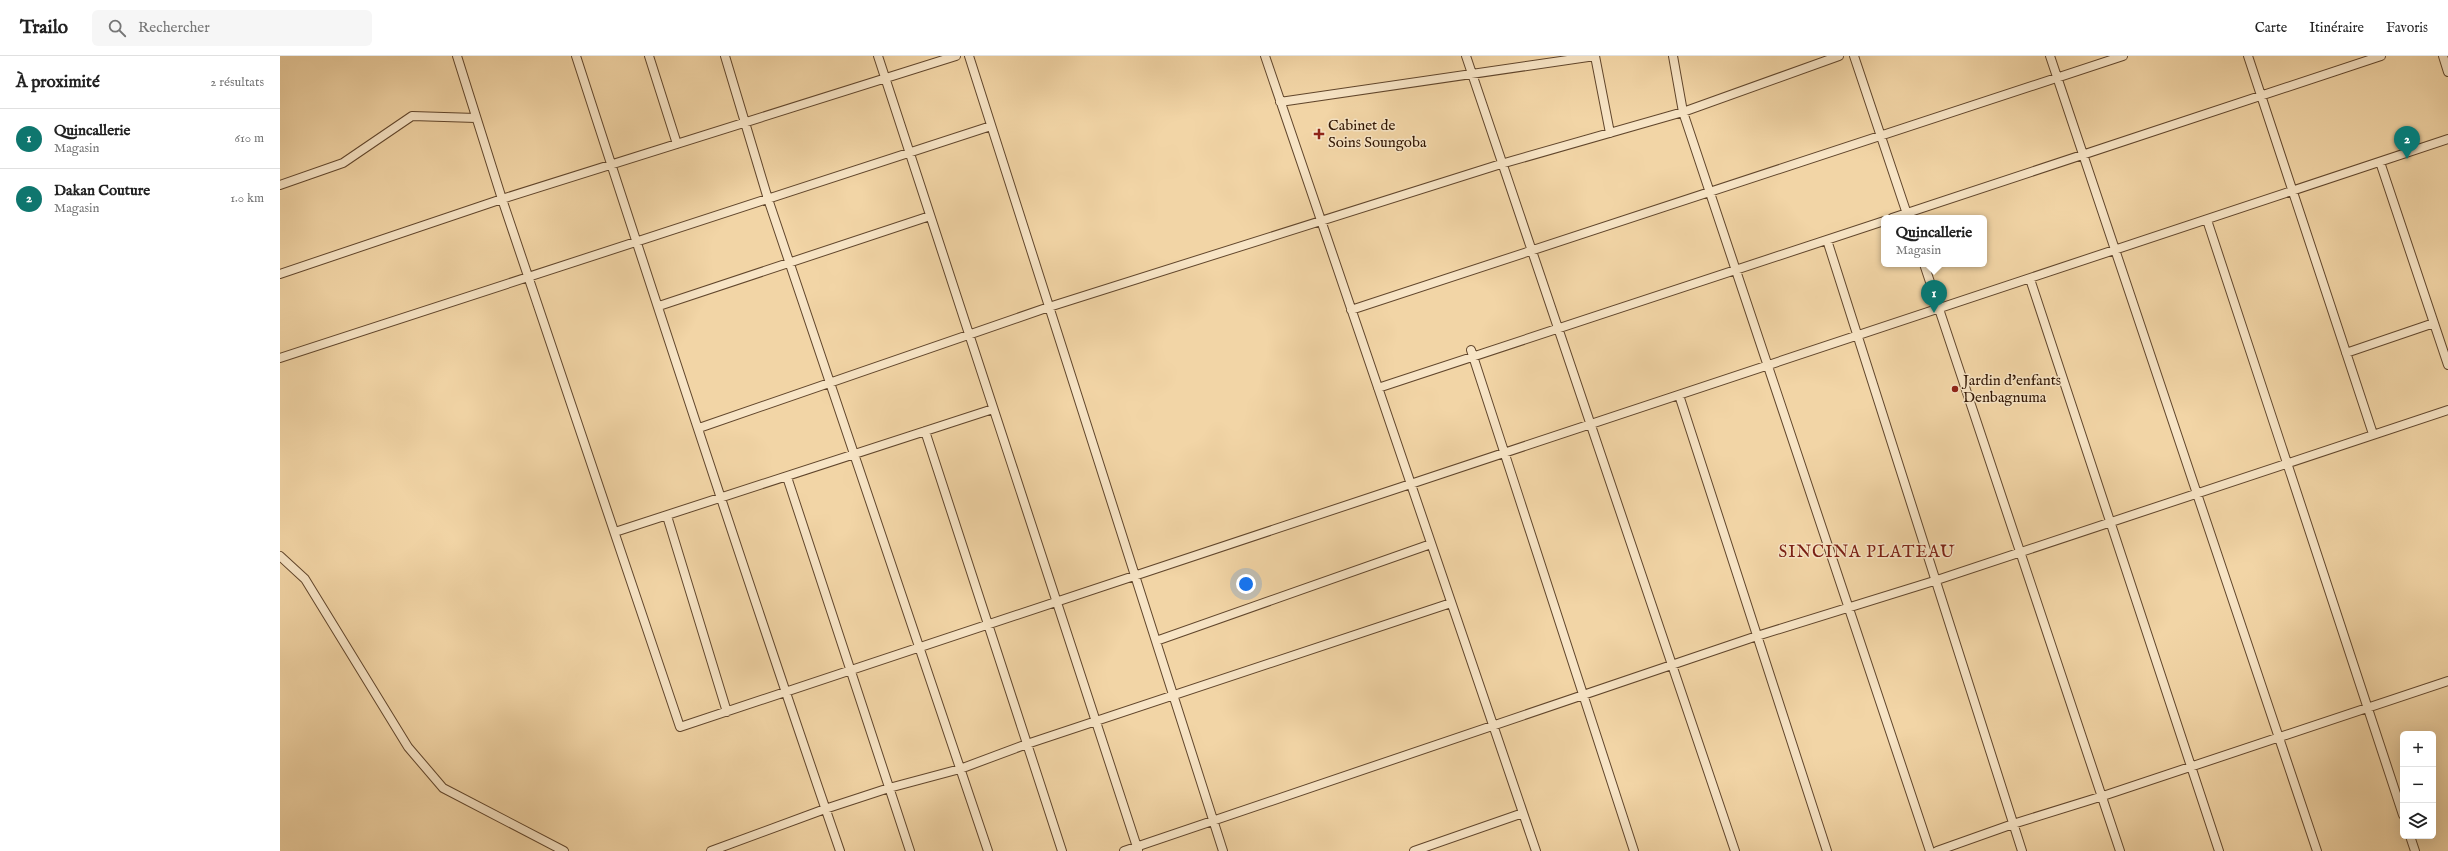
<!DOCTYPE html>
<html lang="fr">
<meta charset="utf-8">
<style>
body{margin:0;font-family:"IM FELL English",serif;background:#f6f6f6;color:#222}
.controls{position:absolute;right:12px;bottom:12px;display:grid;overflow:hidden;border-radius:6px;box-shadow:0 4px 16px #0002}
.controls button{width:36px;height:36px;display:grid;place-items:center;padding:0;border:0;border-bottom:1px solid #e0e0e0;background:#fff;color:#222;font:20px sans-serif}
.you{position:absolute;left:966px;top:528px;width:14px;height:14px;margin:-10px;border:3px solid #fff;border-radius:50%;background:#1a73e8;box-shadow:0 0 0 6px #1a73e833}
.badge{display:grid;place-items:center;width:26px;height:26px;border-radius:50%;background:#0f766e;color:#fff;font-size:13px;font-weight:700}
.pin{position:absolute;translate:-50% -33px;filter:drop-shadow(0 1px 2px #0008)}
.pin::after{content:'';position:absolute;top:21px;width:14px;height:12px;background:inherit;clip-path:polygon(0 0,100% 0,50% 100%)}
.popup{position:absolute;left:1601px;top:159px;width:106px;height:52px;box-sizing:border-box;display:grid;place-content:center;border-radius:6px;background:#fff;filter:drop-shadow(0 1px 3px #0005);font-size:13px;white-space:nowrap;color:#767676}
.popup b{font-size:15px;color:#222}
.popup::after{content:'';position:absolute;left:50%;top:100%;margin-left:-8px;border:8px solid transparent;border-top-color:#fff}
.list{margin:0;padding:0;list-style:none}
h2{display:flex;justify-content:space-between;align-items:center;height:52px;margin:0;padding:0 16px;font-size:17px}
h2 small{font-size:13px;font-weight:400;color:#767676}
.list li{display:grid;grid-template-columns:26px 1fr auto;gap:12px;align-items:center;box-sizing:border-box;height:60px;padding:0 16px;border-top:1px solid #e0e0e0}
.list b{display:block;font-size:15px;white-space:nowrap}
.list p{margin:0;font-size:13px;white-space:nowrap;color:#767676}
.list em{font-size:13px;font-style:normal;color:#767676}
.icon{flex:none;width:22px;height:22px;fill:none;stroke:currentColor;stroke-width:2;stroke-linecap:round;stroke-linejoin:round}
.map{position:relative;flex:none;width:2168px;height:795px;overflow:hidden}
header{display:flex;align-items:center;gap:24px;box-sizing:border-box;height:56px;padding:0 20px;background:#fff;border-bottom:1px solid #e0e0e0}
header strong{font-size:19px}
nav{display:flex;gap:22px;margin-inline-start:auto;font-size:14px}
.search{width:280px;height:36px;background:#f6f6f6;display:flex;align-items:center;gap:10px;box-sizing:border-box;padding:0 14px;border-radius:6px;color:#767676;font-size:15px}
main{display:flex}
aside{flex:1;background:#fff}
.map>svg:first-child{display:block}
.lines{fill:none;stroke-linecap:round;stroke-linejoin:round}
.minor-casing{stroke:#61462c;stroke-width:10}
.minor{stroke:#f7e4c5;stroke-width:8}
.poi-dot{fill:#8f2418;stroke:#f7e4c5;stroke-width:1.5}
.labels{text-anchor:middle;stroke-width:3;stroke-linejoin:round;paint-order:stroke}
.poi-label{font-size:15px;fill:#311603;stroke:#f7e4c5;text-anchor:start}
.quarter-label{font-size:17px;letter-spacing:1px;fill:#7a1f14;stroke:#f7e4c5}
</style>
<header>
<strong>Trailo</strong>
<div class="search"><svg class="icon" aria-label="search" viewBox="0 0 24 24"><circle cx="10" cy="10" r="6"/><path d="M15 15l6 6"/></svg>Rechercher</div>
<nav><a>Carte</a><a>Itinéraire</a><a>Favoris</a></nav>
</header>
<main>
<aside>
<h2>À proximité<small>2 résultats</small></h2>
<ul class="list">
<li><span class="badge">1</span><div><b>Quincallerie</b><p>Magasin</p></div><em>610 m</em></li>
<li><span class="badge">2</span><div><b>Dakan Couture</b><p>Magasin</p></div><em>1.0 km</em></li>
</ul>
</aside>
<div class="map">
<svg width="2168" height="795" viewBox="0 0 2168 795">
<rect width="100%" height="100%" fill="#f2d5a6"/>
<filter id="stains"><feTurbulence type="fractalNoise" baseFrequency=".005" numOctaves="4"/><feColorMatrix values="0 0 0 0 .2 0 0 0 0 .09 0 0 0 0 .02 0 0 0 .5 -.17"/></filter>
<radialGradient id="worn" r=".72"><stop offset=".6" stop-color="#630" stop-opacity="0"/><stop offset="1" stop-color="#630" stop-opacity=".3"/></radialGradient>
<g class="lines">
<g class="minor-casing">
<path id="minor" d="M177,0l45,143 178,528 1768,-588
M296,0c86,265 173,531 264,795
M369,0l28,88
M445,0l43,143 220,652
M598,0l260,794
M689,0l254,795
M985,0l271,795
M1186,0l269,795
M1315,0l15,77
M1393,0l10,56 247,739
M1574,0l54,161
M1770,0l267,795
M1968,0l125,378
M2163,0l5,16
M1000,46l315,-46
M2100,106l68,203
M0,129l63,-22 69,-47 64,2
M1612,162l489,-162
M1927,164l196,595
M1547,184l195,611
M1644,208l196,587
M0,218l222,-75 454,-143
M1750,223l189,572
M379,250l271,-90
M1071,254l772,-254
M1191,294l163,501
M2066,297l88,-30
M0,302l711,-232
M1098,332l506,-167
M1399,339l148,456
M419,372l350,-121 452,-143 182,-52 156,-56
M645,375l137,420
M507,421l123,374
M387,460l60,196
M335,476l378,-123
M0,500l25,23 103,168 35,41 121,63
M876,585l275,-97
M2130,780l5,15
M431,795l114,-42 64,-21 71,-19 67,-25 424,-141
M844,795l633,-215 177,-55 514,-171
M1134,795l109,-38
M1657,795l76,-27 90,-28 345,-115"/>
</g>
<use href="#minor" class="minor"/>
</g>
<g class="poi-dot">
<path d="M1037 72h4v4h4v4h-4v4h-4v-4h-4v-4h4z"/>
<circle cx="1675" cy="333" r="4"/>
</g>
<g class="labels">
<g class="poi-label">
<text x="1048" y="74">Cabinet de<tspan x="1048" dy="17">Soins Soungoba</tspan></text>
<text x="1683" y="329">Jardin d'enfants<tspan x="1683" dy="17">Denbagnuma</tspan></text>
</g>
<g class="quarter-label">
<text x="1587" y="501">SINCINA PLATEAU</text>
</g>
</g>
<rect width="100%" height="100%" filter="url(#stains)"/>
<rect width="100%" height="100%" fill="url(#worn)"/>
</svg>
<div class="controls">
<button>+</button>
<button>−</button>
<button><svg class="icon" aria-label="layers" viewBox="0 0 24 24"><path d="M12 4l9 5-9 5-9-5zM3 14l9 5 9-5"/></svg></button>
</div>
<div class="you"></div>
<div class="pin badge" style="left:1654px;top:257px">1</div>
<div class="popup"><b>Quincallerie</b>Magasin</div>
<div class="pin badge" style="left:2127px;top:103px">2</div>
</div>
</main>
